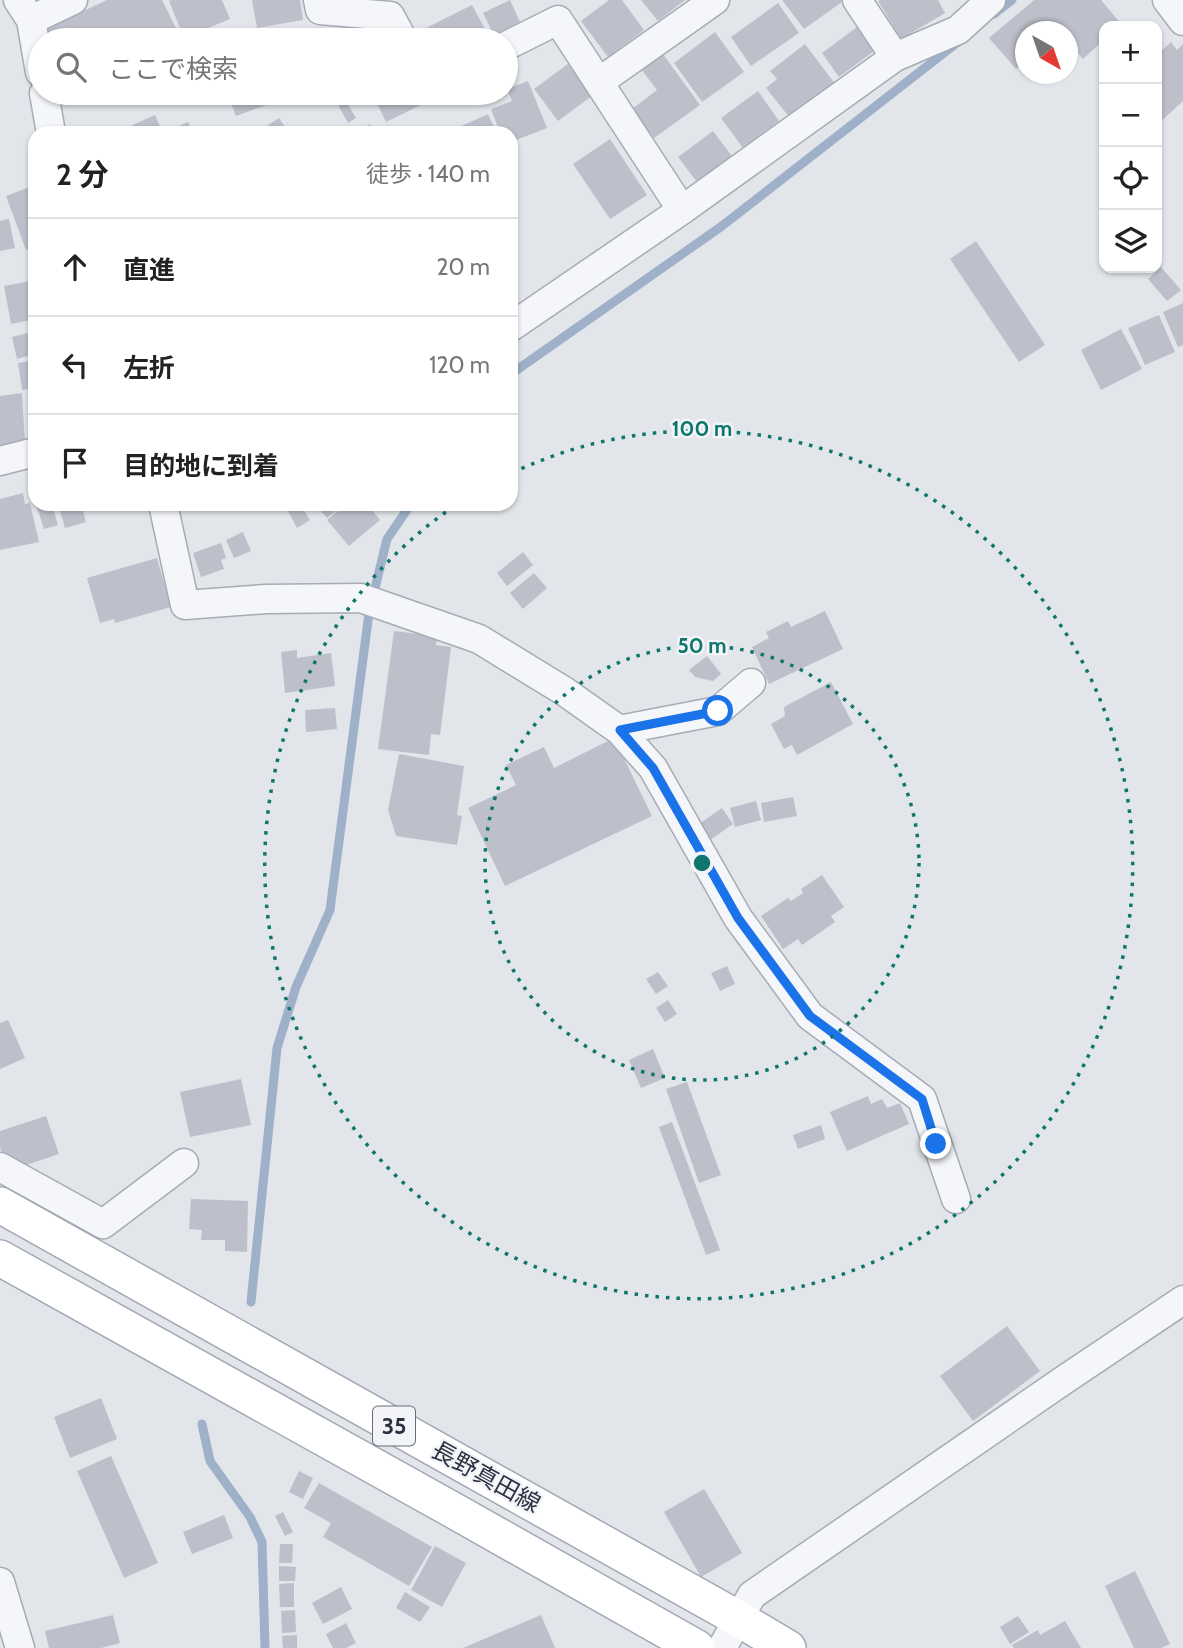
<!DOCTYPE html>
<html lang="ja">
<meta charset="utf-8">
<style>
body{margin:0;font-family:Cabin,"Noto Sans JP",sans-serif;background:#f6f6f6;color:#222}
.controls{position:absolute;right:21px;top:21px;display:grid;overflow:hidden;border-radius:14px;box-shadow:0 2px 5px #0004}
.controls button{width:63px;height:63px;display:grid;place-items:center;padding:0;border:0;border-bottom:2px solid #e0e0e0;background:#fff;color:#222;font:35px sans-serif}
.compass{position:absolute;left:1015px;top:21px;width:63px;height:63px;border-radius:50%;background:#fff;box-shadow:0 2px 5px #0004;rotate:140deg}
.stop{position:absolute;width:21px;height:21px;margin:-16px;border:5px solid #1a73e8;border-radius:50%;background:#fff}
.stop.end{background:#1a73e8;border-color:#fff;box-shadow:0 2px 7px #0008}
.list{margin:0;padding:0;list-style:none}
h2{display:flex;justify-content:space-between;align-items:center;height:91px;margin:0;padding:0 28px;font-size:30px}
h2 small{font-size:23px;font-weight:400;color:#767676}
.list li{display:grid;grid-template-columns:46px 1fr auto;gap:21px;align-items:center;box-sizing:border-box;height:98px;padding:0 28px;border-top:2px solid #e0e0e0}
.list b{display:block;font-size:26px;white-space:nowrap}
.list em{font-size:23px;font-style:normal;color:#767676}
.icon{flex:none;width:38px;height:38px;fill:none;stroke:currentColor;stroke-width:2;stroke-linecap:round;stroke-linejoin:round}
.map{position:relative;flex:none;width:1183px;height:1648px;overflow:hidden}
.search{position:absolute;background:#fff;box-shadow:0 2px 5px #0004;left:28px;top:28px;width:490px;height:77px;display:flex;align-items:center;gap:18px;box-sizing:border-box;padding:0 24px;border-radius:38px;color:#767676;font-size:26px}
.panel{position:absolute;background:#fff;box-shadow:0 2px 5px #0004;left:28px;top:126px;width:490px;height:385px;border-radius:21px}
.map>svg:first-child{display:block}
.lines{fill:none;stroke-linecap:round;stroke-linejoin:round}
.stream{stroke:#9fb0c9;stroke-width:9}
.building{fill:#bdc0ca}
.minor-casing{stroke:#a7abb4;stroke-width:31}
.major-casing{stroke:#a2a8b6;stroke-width:38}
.minor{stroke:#f5f6f9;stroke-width:28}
.major{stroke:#fff;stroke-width:35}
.route{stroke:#1a73e8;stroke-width:9}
.ring{fill:none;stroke:#0f766e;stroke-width:3.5;stroke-dasharray:3.5 7}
.labels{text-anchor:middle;stroke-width:5;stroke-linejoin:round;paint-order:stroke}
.shield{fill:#f2f4f8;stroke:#676c79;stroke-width:2}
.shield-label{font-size:23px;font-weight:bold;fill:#2b3142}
.street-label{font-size:24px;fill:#2b3142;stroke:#f2f4f8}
.centre{fill:#0f766e;stroke:#f2f4f8;stroke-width:3.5}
.ring-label{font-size:21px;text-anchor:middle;font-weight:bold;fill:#0f766e;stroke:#f2f4f8;stroke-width:5;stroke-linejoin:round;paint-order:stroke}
</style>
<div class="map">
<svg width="1183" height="1648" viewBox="0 0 1183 1648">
<rect width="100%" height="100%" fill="#e2e5ea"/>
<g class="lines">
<path class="stream" d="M994,14l18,-14
M511,374l211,-148 236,-184
M251,1302l26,-254 19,-61 34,-77 39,-297 18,-74 24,-35
M202,1424l8,37 40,56 12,25 3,106"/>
</g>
<path class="building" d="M107,0h55l17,34 -14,6h-117l-5,-10z
M172,0h50l8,19 -46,19 -15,-37z
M252,0h48l3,20 -46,8z
M510,0l10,22 -26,13 -11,-22z
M609,0h13l22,30 -36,27 -27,-36z
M641,0h44l-27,21z
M782,0h59l1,2 -38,27z
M880,0h58l7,13 -44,26 -23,-38z
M1034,0h67l21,25 -1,1h-17v14l-21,19 -15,-17v-10h-42v29l-10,8 -27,-31z
M778,3l21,30 -48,33 -20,-29z
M472,5l19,35h-66l-5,-9z
M857,27l17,24 -35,26 -17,-24z
M715,32l29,40 -42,30 -28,-39z
M1171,42l6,8 6,-6v57l-26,24v-74l2,2z
M805,44l30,40 -45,34 -24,-30 11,-9 -7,-8z
M663,54l37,51 -46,33 -22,-29 25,-19 -16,-21z
M568,64l24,32 -34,25 -24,-32z
M528,81l19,47 -36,14v-9h-11l-9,-24 21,-8 -5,-12z
M758,91l21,30 -36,27 -22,-30z
M227,93h50l3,7 -44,16z
M372,93h48l5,10 -39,19z
M346,101l10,17 -8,5 -10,-18z
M488,114l9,19h-51z
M155,115l8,18h-37l-2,-4z
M279,118l10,15h-33z
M188,122l5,11h-30z
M370,124l5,9h-20z
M713,131l22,29 -35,26 -22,-29z
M610,139l37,56 -37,24 -37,-55z
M35,185v62l-9,3 -20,-54z
M9,219l6,29 -15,3v-30z
M976,241l69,104 -26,17 -69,-103z
M1161,267l20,23 -14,11 -19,-22z
M35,280v39l-24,5 -7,-38z
M1183,303v42l-5,2 -15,-35z
M1159,315l16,37 -30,13 -17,-37z
M1121,329l21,40 -41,21 -20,-40z
M35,331v23l-18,5 -5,-22z
M35,360v28l-13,2 -4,-27z
M22,393l3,50 -25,2v-49z
M35,485v17l-3,1 -4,-16z
M23,493l2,11 5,-1 9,39 -39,8v-51z
M36,504h16l6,21 -14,4z
M58,504h23l5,18 -21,6z
M284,504h16l10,16 -13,8z
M326,504h18l-17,14 -8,-9z
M346,504h21l13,16 -31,26 -22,-26z
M243,532l8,19 -17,7 -8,-18z
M221,543l5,15 -5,2 3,9 -23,8 -8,-24z
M523,552l10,13 -26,21 -10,-13z
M157,558l14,49 -56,16 -1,-4 -14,4 -13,-45z
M534,573l13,15 -24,21 -13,-16z
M825,611l18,38 -74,35 -17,-37 17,-9 -3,-6 22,-11 3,6z
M394,631l43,5 -1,9 15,2 -11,88 -9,-1 -2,21 -51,-6z
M297,650v8l34,-5 4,33 -50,7 -4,-41z
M707,656l14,18 -8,7 -18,-4 -6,-7z
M831,682l22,42 -56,31 -5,-10 -8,4 -13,-25 14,-8 -1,-9z
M335,708l2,21 -31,3 -1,-22z
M614,738l38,78 -147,70 -37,-78 48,-23 -10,-20 38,-18 10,21z
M399,754l65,12 -7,49 5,1 -5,29 -61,-9 -8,-26z
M793,797l4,19 -33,6 -3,-19z
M756,801l5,19 -26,7 -5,-19z
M722,808l11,16 -23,16 -11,-16z
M822,875l22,32 -13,9 4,6 -33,23 -4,-6 -15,10 -22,-33 27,-18 3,3 12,-8 -2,-4z
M727,966l8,18 -15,7 -9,-18z
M658,972l10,14 -12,8 -10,-15z
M668,1000l9,14 -12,8 -9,-14z
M8,1020l17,38 -25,11v-46z
M653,1049l12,29 -24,10 -12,-28z
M241,1079l10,46 -61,12 -10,-45z
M687,1082l34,93 -22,8 -33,-94z
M868,1096l3,8 11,-5 5,9 13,-5 9,21 -62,27 -17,-39z
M46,1116l13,38 -51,17 -8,-24v-16z
M672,1122l48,128 -14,5 -47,-128z
M821,1125l4,14 -27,10 -5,-14z
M191,1199l57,2 -1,51 -22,-1v-11h-24l1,-10 -13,-1z
M1007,1326l33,45 -67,50 -33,-45z
M101,1398l16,41 -47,19 -16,-41z
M111,1456l47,107 -34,15 -47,-107z
M299,1471l14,7 -10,21 -14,-7z
M319,1483l113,64 -23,39 -86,-49 8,-14 -27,-15z
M704,1489l38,64 -41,24 -37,-65z
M283,1512l10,20 -8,4 -10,-20z
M224,1515l9,23 -41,16 -9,-22z
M280,1544h13l-1,19h-13z
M435,1546l31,17 -24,44 -31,-17z
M279,1566l17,1 -1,14h-16z
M1135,1571l35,73 -9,4h-27l-29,-62z
M294,1583v24h-14l-1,-23z
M341,1587l11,22 -29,15 -11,-21z
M405,1592l25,15 -10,15 -24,-14z
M295,1610l1,22 -14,1 -1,-22z
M113,1615l7,28 -19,5h-52l-4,-17z
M541,1615l14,33h-92z
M1018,1616l11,16 -19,12 -10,-17z
M1065,1621l16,27h-67l-2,-3 26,-15 2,5z
M346,1623l10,20 -10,5h-13l-7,-14z
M297,1635v13h-14l-1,-12z"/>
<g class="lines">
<g class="minor-casing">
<path id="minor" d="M18,0l13,20 9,52
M318,0l2,10 70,6 13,24
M857,0l38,57
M1167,0l16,21
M31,20l42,-20
M506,46l52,-26 124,190
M599,82l116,-82
M44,93l7,40
M511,327l171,-117 213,-153 63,-27 33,-30
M0,461l35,-9
M163,504l22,101 81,-6 95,-1 118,41 85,52 55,39 34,38 85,150 72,98 112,83 34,100
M619,730l99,-19 33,-28
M0,1167l103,57 81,-61
M0,1582l20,66
M722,1648l30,-53 309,-213 122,-82"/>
</g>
<g class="major-casing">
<path id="major" d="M0,1205l739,414 49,29
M0,1258l451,251 246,139"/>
</g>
<use href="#minor" class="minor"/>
<use href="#major" class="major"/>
</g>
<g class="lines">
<path class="route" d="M718,711l-98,19 33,38 85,150 72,98 112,83 14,45"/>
</g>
<g class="ring">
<circle cx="702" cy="863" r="217"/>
<path d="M512 473A434 434 0 1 1 456 505"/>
</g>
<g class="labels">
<rect class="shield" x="373" y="1406.5" width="42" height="39" rx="5"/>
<g class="shield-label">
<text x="394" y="1434">35</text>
</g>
<g class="street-label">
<text transform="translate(486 1477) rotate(29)" y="8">長野真田線</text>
</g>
</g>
<circle cx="702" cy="863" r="10" class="centre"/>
<g class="ring-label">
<text x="702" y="436">100 m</text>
<text x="702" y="653">50 m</text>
</g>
</svg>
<div class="controls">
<button>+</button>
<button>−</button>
<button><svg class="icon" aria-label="locate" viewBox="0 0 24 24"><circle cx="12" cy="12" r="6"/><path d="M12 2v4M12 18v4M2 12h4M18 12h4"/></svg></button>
<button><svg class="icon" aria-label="layers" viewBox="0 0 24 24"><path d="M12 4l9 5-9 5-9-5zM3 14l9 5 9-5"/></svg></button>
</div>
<svg class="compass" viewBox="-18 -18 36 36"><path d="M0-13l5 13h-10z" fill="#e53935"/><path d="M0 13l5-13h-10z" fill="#767676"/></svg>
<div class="stop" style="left:718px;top:711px"></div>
<div class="stop end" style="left:936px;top:1144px"></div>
<div class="search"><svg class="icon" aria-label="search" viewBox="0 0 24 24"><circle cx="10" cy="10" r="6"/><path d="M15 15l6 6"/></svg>ここで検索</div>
<section class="panel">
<h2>2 分<small>徒歩 · 140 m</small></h2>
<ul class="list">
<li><svg class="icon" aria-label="ahead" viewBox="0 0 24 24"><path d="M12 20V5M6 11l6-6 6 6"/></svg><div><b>直進</b></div><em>20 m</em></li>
<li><svg class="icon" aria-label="left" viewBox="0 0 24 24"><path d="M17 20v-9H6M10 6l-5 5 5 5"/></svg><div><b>左折</b></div><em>120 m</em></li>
<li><svg class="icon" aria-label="arrive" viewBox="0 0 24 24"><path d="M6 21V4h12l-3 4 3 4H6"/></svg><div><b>目的地に到着</b></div></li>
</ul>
</section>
</div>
